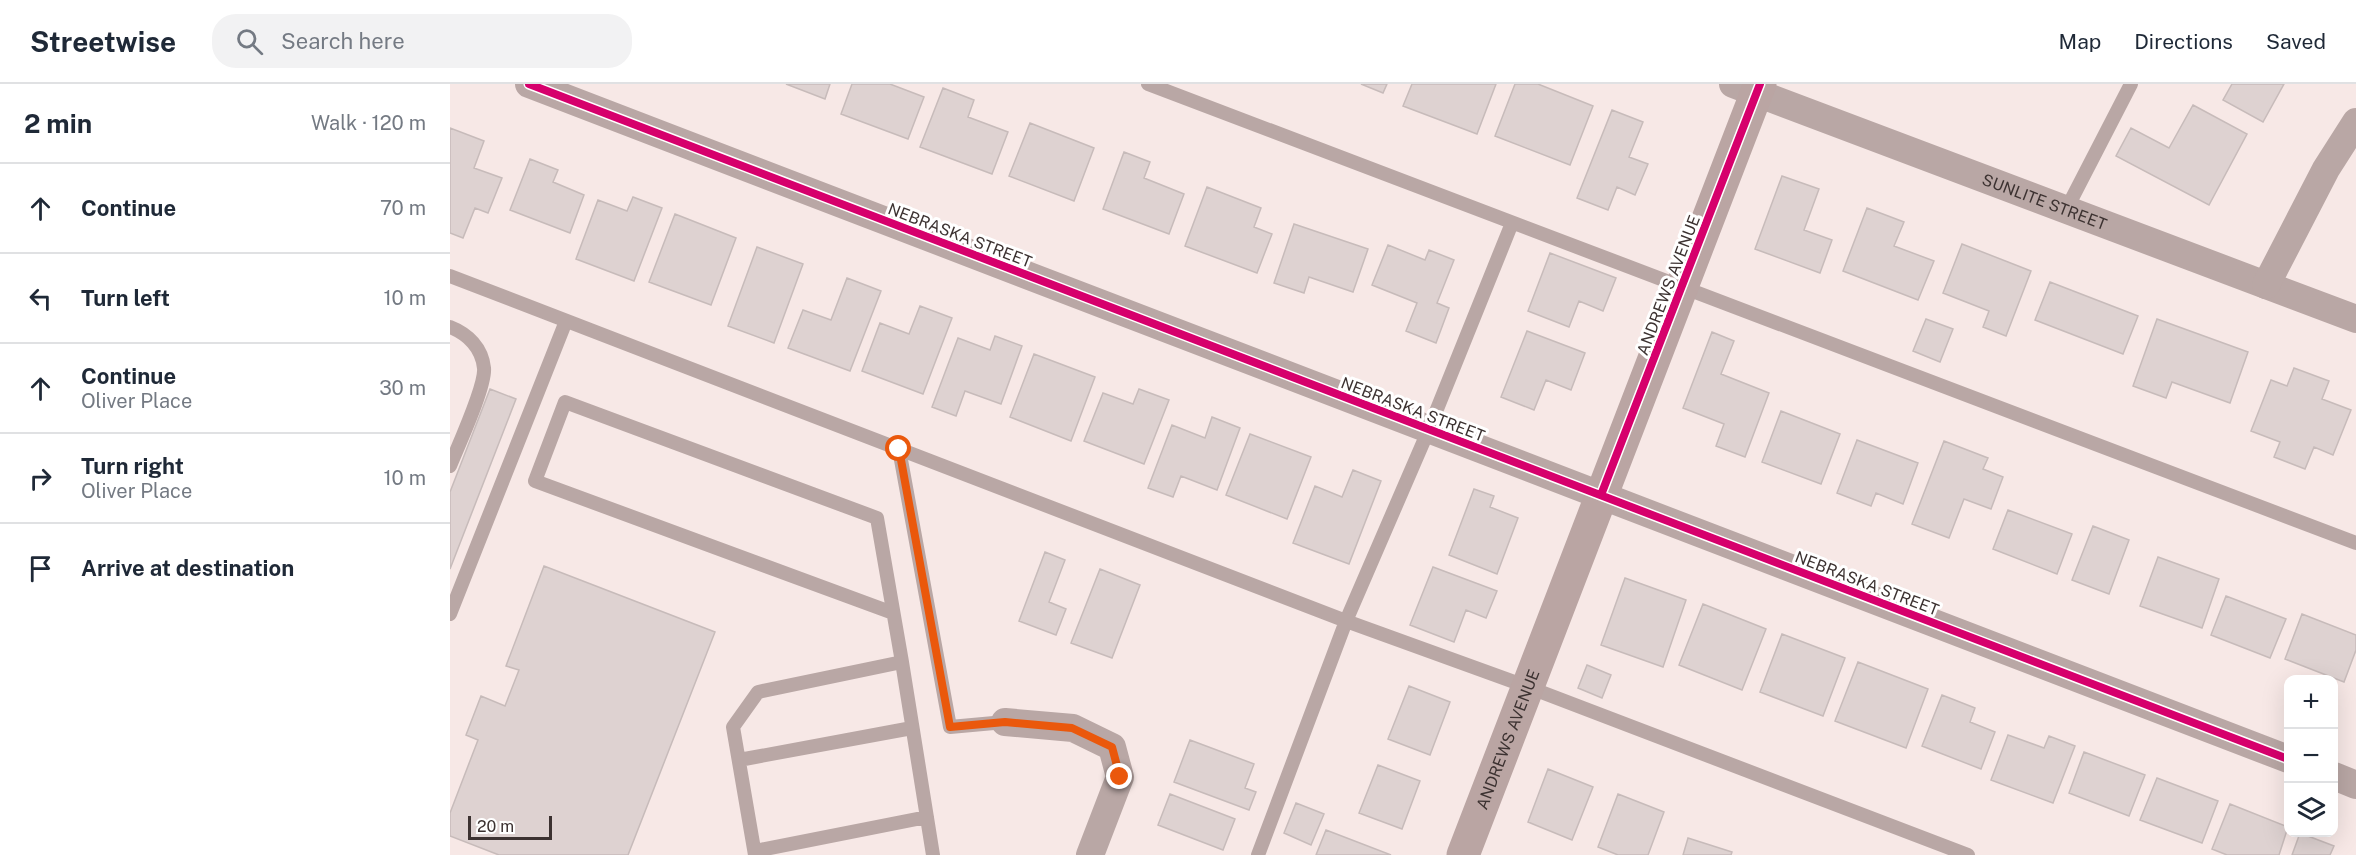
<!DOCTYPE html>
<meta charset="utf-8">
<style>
body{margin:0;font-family:"Public Sans",sans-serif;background:#f2f2f3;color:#1f2937}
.controls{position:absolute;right:18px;bottom:18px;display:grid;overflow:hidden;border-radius:12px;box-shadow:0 6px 24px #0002}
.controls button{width:54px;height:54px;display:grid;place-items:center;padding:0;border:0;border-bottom:2px solid #e0e1e3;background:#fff;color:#1f2937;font:30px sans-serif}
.scale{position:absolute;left:18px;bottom:15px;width:84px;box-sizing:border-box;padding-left:6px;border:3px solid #3c3231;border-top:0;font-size:16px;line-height:21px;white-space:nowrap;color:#3c3231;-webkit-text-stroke:4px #fff;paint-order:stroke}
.stop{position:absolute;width:18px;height:18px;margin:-14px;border:4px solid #ea580c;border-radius:50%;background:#fff}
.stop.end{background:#ea580c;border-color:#fff;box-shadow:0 2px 6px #0008}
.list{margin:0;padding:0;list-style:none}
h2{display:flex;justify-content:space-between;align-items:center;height:78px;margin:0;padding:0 24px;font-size:26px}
h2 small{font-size:20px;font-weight:400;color:#747a83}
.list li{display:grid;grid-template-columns:39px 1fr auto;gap:18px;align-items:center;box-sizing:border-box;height:90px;padding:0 24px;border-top:2px solid #e0e1e3}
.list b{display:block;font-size:22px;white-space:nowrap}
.list p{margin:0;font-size:20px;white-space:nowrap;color:#747a83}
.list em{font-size:20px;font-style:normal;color:#747a83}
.icon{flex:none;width:33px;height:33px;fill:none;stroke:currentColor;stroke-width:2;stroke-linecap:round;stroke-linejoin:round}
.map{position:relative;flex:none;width:1906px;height:771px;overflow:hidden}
header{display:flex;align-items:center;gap:36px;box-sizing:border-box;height:84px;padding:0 30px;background:#fff;border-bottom:2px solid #e0e1e3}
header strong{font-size:28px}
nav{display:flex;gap:33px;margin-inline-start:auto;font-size:21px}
.search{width:420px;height:54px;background:#f2f2f3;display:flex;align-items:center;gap:15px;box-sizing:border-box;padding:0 21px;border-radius:24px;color:#747a83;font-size:22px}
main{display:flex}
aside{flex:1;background:#fff}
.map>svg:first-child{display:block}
.building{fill:#ded2d1;stroke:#c7bbba;stroke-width:1.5}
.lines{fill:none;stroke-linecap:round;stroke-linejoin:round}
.lane{stroke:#b9a7a5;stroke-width:14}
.street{stroke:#b9a7a5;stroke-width:28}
.secondary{stroke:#baa5a3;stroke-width:33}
.cycleway-casing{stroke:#fff;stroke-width:11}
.cycleway{stroke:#d6006c;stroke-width:8}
.route{stroke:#ea580c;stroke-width:8}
.labels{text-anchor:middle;stroke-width:6;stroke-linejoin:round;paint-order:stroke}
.street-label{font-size:16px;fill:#3c3231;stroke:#fff}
</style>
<header>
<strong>Streetwise</strong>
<div class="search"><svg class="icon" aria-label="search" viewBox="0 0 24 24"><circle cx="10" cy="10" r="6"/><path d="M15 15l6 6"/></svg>Search here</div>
<nav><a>Map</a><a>Directions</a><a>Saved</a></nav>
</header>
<main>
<aside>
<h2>2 min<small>Walk · 120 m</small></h2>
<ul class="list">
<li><svg class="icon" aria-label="ahead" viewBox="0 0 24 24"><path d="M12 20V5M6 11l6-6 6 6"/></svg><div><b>Continue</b></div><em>70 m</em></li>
<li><svg class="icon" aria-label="left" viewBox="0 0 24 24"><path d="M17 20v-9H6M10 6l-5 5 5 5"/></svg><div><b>Turn left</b></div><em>10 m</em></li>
<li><svg class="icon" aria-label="ahead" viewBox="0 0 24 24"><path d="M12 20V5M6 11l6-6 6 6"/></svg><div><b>Continue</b><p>Oliver Place</p></div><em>30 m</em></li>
<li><svg class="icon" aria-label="right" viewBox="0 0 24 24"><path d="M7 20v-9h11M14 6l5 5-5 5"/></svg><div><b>Turn right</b><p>Oliver Place</p></div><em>10 m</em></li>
<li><svg class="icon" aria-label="arrive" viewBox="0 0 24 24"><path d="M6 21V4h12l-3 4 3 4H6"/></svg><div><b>Arrive at destination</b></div></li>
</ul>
</aside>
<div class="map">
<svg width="1906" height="771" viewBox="0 0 1906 771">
<rect width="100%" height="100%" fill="#f7e8e6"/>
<path class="building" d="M336,0h44l-5,15z
M402,0h38l34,13 -16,42 -67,-25z
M911,0h26l-4,9z
M962,0h84l-19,50 -74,-28z
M1065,0h23l55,22 -23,59 -75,-29z
M1782,0h52l-21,38 -40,-22z
M493,4l31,12 -6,17 40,15 -16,42 -72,-27z
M1743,21l54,29 -38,71 -93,-49 15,-28 38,20z
M1162,26l31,12 -14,35 19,7 -13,31 -18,-8 -9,23 -31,-12z
M580,39l64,25 -20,53 -65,-25z
M0,44l34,13 -10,27 28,10 -14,35 -13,-5 -12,30 -13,-5z
M674,68l26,10 -6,16 40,16 -15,40 -66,-25z
M80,75l28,11 -5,12 31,13 -14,38 -60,-23z
M1332,92l37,13 -15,41 28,10 -12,33 -65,-24z
M757,103l54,21 -7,19 18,7 -15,39 -72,-27z
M183,113l29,11 -28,73 -58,-22 22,-59 29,11z
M1417,124l37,14 -10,24 40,15 -16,39 -75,-29z
M225,130l61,24 -25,67 -62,-23z
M844,140l74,25 -15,43 -44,-15 -5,16 -30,-10z
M1512,160l69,27 -25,65 -23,-9 6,-16 -46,-18z
M938,161l37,15 4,-10 25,10 -17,43 12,5 -13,35 -30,-12 11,-28 -45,-18z
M307,163l46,17 -29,79 -46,-17z
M1100,169l66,25 -13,33 -24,-10 -10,26 -41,-16z
M397,194l34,13 -31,80 -62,-23 15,-38 28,10z
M1600,198l88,34 -15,38 -88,-34z
M470,222l32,12 -29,76 -61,-23 18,-48 29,11z
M1476,235l27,10 -13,33 -27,-11z
M1707,235l91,33 -18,51 -58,-21 -6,16 -33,-12z
M1077,247l58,22 -14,37 -25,-10 -12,30 -33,-13z
M1262,248l22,9 -13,33 48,19 -24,64 -29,-11 8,-22 -41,-16z
M545,252l27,10 -21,58 -36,-13 -9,25 -24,-9 26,-69 32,12z
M584,270l61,23 -24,64 -61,-24z
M1844,284l35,13 -7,18 29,11 -18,45 -19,-8 -9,22 -31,-12 6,-15 -29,-11 20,-51 16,6z
M40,305l26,10 -66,170v-77z
M689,305l30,11 -25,64 -60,-23 19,-48 30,11z
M1331,327l59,23 -19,50 -59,-22z
M762,333l28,11 -23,62 -36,-14 -8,21 -25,-9 24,-63 33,13z
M800,350l61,23 -24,62 -61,-24z
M1407,356l61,23 -15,41 -27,-11 -5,13 -34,-13z
M1494,357l44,17 -5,11 20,8 -12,32 -27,-10 -15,39 -37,-14z
M903,386l28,11 -32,83 -56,-21 22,-57 27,11z
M1024,405l20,7 -4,11 28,11 -21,56 -48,-19z
M1558,426l64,24 -15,40 -64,-25z
M1643,442l36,14 -20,54 -37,-14z
M595,468l20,8 -16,42 17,7 -10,26 -37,-14z
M1708,473l61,22 -17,49 -62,-22z
M94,482l171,66 -87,223h-129l-49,-19v-23l28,-73 -12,-5 15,-39 24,10 14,-36 -13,-4z
M983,483l64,24 -11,27 -20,-8 -12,32 -44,-17z
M650,485l40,16 -28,73 -41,-15z
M1175,494l61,22 -23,67 -62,-22z
M1776,512l60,23 -16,39 -59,-23z
M1253,520l63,25 -24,61 -63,-25z
M1852,530l54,21v15l-12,32 -59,-23z
M1332,550l63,24 -22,58 -63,-24z
M1408,578l70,27 -22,59 -71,-27z
M1137,581l24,10 -9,23 -24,-10z
M959,602l41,16 -20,53 -42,-16z
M1492,611l33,13 -5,14 25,10 -14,37 -59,-23z
M1558,651l36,13 5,-12 26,10 -22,57 -62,-23z
M740,656l64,24 -9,24 11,4 -7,18 -75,-28z
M1634,668l61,23 -16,41 -60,-23z
M928,681l42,16 -18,48 -43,-16z
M1098,685l45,18 -21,53 -44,-18z
M1707,694l61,23 -16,42 -62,-23z
M720,710l65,25 -12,31 -65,-25z
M1168,710l46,18 -16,43h-30l-20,-8z
M846,719l28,11 -13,31 -27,-12z
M1780,720l58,23 -9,28h-52l-15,-6z
M876,746l65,25h-75z
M1850,749l34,13 -4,9h-38z
M1238,754l44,14 -1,3h-48z"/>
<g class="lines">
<path class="lane" d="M698,0l1208,459
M1616,126l65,-126
M0,192l896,345 182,66 440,168
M0,243c18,7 32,21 34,41 2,18 -26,78 -34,98
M449,365l51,278 55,-5
M443,529l-358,-132 30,-79 312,116 25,144
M0,530l116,-293
M289,676l173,-32
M305,767l172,-34
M305,771l-22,-128 25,-35 144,-30 31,193
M808,771l88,-234 83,-192 83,-206"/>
<g class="street">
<path d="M79,0l1759,675"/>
<path id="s1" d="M1283,0l623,235"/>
<path d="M1816,201l60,-116 30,-47"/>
<path d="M555,638l68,6 39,19 8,30 -30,78"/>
<path d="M1884,692l22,9"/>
</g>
<path class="secondary" id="s2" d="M1013,771l297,-771"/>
<g class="cycleway-casing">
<path id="cycleway" d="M79,0l1759,675
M1151,411l159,-411"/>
</g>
<use href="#cycleway" class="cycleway"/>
</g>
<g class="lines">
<path class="route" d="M449,365l51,278 55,-5 67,6 40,19 8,30"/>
</g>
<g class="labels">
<g class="street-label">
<text dy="6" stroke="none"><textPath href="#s1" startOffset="333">SUNLITE STREET</textPath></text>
<text transform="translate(510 151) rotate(21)" y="6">NEBRASKA STREET</text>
<text transform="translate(1218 201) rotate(-69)" y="6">ANDREWS AVENUE</text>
<text transform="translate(963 325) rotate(21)" y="6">NEBRASKA STREET</text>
<text transform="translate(1417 499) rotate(21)" y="6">NEBRASKA STREET</text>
<text dy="6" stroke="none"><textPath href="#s2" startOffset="124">ANDREWS AVENUE</textPath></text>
</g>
</g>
</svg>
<div class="controls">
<button>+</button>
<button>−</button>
<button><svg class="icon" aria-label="layers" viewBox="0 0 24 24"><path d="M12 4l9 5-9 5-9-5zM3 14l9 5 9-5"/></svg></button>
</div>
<div class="scale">20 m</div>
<div class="stop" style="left:449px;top:365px"></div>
<div class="stop end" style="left:670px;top:693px"></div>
</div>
</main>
